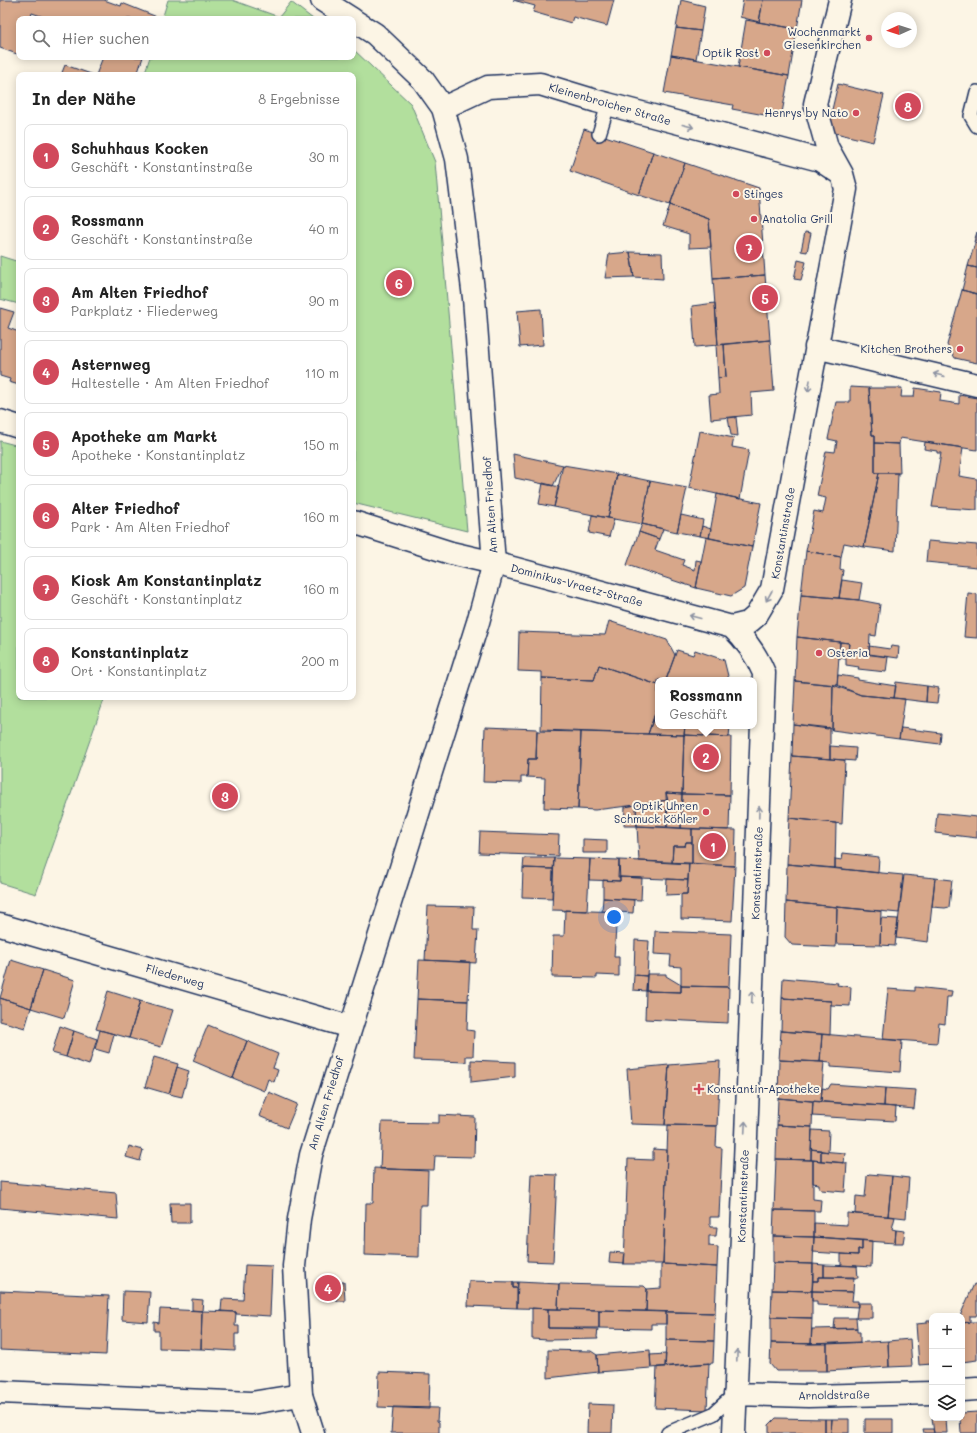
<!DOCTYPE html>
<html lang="de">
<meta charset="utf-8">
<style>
body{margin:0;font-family:Mali,sans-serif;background:#f6f6f6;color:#222}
.controls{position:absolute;right:12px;bottom:12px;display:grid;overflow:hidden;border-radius:8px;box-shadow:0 2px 10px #0003}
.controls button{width:36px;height:36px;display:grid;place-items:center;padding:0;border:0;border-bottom:1px solid #e0e0e0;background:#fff;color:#222;font:20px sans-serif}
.compass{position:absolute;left:881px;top:12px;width:36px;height:36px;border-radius:50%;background:#fff;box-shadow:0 2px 10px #0003;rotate:267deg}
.you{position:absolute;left:614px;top:917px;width:14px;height:14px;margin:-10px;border:3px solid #fff;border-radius:50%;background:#1a73e8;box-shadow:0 0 0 6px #1a73e833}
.badge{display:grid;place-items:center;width:26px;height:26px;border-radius:50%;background:#d1495b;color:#fff;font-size:13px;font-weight:700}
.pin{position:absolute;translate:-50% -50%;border:2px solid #fff;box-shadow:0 1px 4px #0006}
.popup{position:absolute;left:655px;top:677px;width:102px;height:52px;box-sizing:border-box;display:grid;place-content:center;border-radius:8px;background:#fff;filter:drop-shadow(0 1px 3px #0005);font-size:13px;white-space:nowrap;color:#767676}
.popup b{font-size:15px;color:#222}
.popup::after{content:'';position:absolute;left:50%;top:100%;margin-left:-8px;border:8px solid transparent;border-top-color:#fff}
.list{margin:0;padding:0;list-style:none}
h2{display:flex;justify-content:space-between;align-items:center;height:52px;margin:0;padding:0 16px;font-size:17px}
h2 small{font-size:13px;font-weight:400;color:#767676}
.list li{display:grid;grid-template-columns:26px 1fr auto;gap:12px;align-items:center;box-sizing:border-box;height:64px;margin:0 8px 8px;padding:0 8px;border:1px solid #e0e0e0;border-radius:8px}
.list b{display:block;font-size:15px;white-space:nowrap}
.list p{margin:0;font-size:13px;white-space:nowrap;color:#767676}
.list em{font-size:13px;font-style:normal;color:#767676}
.icon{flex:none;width:22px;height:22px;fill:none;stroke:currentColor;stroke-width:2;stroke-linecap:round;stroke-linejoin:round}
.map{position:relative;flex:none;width:977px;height:1433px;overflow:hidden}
.search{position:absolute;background:#fff;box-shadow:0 2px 10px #0003;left:16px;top:16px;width:340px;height:44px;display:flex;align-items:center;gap:10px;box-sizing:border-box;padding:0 14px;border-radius:8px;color:#767676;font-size:15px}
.panel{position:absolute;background:#fff;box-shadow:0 2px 10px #0003;left:16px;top:72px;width:340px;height:628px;border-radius:8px}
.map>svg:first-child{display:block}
.green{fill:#b2df9d;stroke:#66877e}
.building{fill:#d7a78a;stroke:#1b2f5e}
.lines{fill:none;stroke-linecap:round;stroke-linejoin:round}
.lane-casing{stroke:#1b2f5e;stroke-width:16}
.street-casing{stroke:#1b2f5e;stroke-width:25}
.secondary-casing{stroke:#1b2f5e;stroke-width:25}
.lane{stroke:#fcf5e5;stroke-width:13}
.street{stroke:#fcf5e5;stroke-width:22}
.secondary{stroke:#fcf5e5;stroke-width:22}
.oneway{stroke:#8c92a2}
.poi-dot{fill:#d1495b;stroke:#fcf5e5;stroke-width:1.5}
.labels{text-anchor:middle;stroke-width:4;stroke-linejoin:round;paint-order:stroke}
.poi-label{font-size:11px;fill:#1b2f5e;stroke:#fcf5e5;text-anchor:end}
.street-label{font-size:11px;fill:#1b2f5e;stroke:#fcf5e5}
</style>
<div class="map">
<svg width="977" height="1433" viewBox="0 0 977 1433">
<rect width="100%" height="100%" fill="#fcf5e5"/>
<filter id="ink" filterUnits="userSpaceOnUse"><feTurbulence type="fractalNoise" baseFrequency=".025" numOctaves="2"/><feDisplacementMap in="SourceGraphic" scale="8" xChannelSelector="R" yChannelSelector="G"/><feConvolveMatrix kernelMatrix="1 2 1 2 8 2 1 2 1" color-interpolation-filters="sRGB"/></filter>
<g filter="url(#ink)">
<path class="green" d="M168,0h64l47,17 12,-15 22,17h-151z
M353,49l58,55 24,58 32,369 -114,-28v-428h-209l6,-18h203z
M0,256l19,6v42l-19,-5z
M0,441l19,5v251h86l-69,197 -36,-11z"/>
<path class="building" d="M0,0h104l17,6 1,-3 35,14v2h-107l-18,-6 -2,6h-11v29l-2,6 -17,-6z
M513,0h101l-7,26 -34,-9 -2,6 -38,-11 2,-6z
M681,0l24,6 -4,25 -25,-3z
M743,0h20l-4,22 -19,-5z
M763,0h39l-5,29 -38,-7z
M746,20l51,9 -8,47 -51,-9z
M676,28l25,3 -5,28 -25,-4z
M671,55l118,21 -8,42 -49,-9 1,-4 -69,-12z
M103,57h40l-6,18h-41z
M65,65l29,10h-33z
M838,84l46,11 -11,47 -46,-11z
M584,129l69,23 -14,43 -69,-24z
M653,152l32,11 -15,42 -31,-10z
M685,163l74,25 6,87 -52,4 -4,-60 -39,-14z
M670,205l39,14 2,28 -22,1v-14l-26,-8z
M805,232l6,1 -4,19 -6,-1z
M977,232v11l-3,-1z
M975,243h2v25l-9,-2z
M630,252l32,1 1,26 -29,-2z
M630,252l4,25 -29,1 4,-24z
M798,260l8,2 -5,18 -7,-1z
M968,266l9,2v26l-15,-4z
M765,275l5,65 -52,5 -5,-66z
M962,290l15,4v69l-22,-5 -8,-13z
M715,303l3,42 -23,2 -3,-41z
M0,308l14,4 -6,16 11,4v53l-10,-3 1,-3 -10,-3z
M541,309l2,36 -23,2 -3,-36z
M770,340l4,51 -23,2 1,22 -41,4 -2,-24 10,-1 -1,-16 8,-1 -2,-33z
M724,344l2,33 -8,1 -2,-33z
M850,387l19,1 3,47h3v38h4l-15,74 -20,-4 -3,14 -35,-6 8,-40 9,2 3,-15 -9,-2 9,-45 9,1 2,-11 -9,-2 8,-37h14z
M869,388h33l-1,9h13l1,-9 26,4 -1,9 19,3v-9l18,3v52l-77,-12 -1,6 -24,-1v-8h-3z
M736,417l2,19 -7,-1 -3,-17z
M700,431l34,7 -2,9 17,3 -9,49 -51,-11z
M925,442l38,6 -4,28 18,3v31l-45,-3 9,-54h-4v-2l-13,-2z
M875,443l24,1 1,29h-25z
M513,454l50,11 -10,21 -38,-8z
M563,465l54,9 -9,44 -54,-11z
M879,473h19l-3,78 -31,-4z
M617,474l33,7 -8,43 -34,-6z
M650,481l37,7 -10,44 -35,-8z
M543,483l16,4 -5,20 -15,-3z
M717,494l44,9 -9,44 -43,-9z
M592,515l22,4 -5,18 -20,-4z
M681,515l22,5 -3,16 -23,-4z
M642,524l21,5 -4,10 -20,-7z
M702,526l9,3 -2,9 -9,-2z
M639,532l20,7 -4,11 29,10 -2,5 13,5 1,-10 5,1 -5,27 -69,-23z
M706,537l46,10 -8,41 -13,8 -35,-8z
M928,541l49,4v22l-51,-5z
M806,551l35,6 -1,12 3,1 -4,28 -38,-3z
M842,580l20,3 -3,17 -20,-2z
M968,593l9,1v44l-13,-1z
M801,595l58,5 21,4 -4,32 -6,-1 -1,19 -21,-2 1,-9 -52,-6z
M609,621l58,19 8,15 -9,25h-8v5l-59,-20 -5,15 -52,-2v-6l-24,-1 1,-39 86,3z
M797,637l43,5 -3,43 -42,-4z
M840,642l9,1 -1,9 40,5 -2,15 -28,-3 1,-2 -13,-2v-6l-7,-1z
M869,646l21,3 1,-3 8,1 -1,11 -29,-4z
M677,650l16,5 2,-5 29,10 5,20h-63z
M599,665l59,20v20l-10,29 -107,-4 1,-52 52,2z
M838,675l20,3v2l38,6 -2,12 -33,-3 -24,-10z
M795,681l38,4 -1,45 -4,-3v2l-35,-5z
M896,682l31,4 -1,16 -32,-4z
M833,685l28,10 44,4 -6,40 -67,-9z
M927,686l12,2 -2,15 -11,-1z
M658,705v21h27l-1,9 -36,-1z
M793,724l37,4v31l-38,-3z
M685,726h45l-1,11 -45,-2z
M485,727l52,2 -1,30h-8l-1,18h-6v6l-38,-1z
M901,728l40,5 -1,11 -41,-5z
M537,731l44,1 -3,77 -34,-1 1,-30 -18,-1 1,-18h8z
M581,732l103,3 -2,59 -16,-1 2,7 -32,5 -41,5 -17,-1z
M684,735l47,2 -1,58 -48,-1z
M830,746l26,2 -1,13 -25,-2z
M792,756l53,4 -3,64 -53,-6z
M666,793l16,1 -1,34 -14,-1z
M682,794l48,1 -1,35 -48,-2z
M668,800l-1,27 -30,-1 -1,-21z
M636,805l1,21h-13l1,-19z
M937,813l40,4v21l-42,-5z
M789,818l47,5 -1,45 -48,-4z
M637,826l55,3v13h-6l-1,4h-12l-1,17 -33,-2z
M692,829l44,1 -1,36 -43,-2z
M480,832l79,3 -1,21 -79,-3z
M583,839l24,1v13h-24z
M686,842h6v22l-20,-1 1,-17h12z
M843,853l36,4 -1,16 -43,-5v-9l7,1z
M524,858h30l-1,11 -30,-1z
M554,858l36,1 -3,52 -35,-1z
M590,859l29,1 1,21 -31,-1z
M619,860l70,3 -1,17 -70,-3z
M689,863l46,3 -3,55 -51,-2v-25h6z
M787,864l116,11 -4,38 -113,-11z
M523,868l30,1 -1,29 -30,-1z
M904,875l31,3 -7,64 -32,-4z
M620,877l22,1 -1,22 -38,-2v-18l17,1z
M935,878l17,2 -3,27 -4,1 -13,-1z
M667,879l21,1 -1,14 -21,1z
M603,898l31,2 -1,13 -31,-2z
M786,902l51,5 -1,40 -44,-2 -7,-8z
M428,906l46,1 -1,23h5l-2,33 -51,-3z
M837,907l44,4 -1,34 -44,-1z
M565,910l52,2 -3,45h5v19l-22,-1v3l-45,-1 1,-41h11z
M881,918l17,1 -3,27 -15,-1z
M655,931l76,3 -2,53 -48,-1v-19l-11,-1 1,-11 -17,-1z
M635,940l14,1 -2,35 -13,-1z
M11,960l32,10 -12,38 -31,-10z
M419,960l51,2 -2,39 -51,-2z
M43,970l32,10 -11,38 -33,-10z
M647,974h19v2l15,9v7l-35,-1z
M634,975l13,1 -1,15 -13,-1z
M783,978l55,5 -1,2 14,2 -1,19 -19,-1v-4l-49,-3z
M681,986l48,1 -1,36 -83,-4 1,-28 35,1z
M915,987l37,4 -1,6h-4l-2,27 -6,-1 -2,20 -54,-4 5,-50 27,2z
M108,991l32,10 -11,37 -33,-9z
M0,998l31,10 -6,20 -25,-7z
M782,998l49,3 -1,34 -49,-4z
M417,999l51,2 -1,29 7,1 -1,25h-7v6l-52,-2z
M140,1001l33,9 -12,37 -32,-9z
M208,1025l39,16 -14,37 -40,-17z
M60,1026l14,5 -8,26 -14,-4z
M100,1030l14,4 -5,19 -14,-4z
M74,1031l23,8 -8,26 -23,-8z
M781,1031l41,3 -2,28 -41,-2z
M822,1034l80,7 -2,31 -69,-5v-4l-11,-1z
M247,1041l31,13 -5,14 5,2 -4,12 -6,-3 -4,12 -31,-13z
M154,1057l24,7 -9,30 -24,-7z
M471,1060l44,2v15l-44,5z
M779,1060l45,2 -3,40 -43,-4z
M720,1061l-3,65 -52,-1 4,-60z
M669,1065l-4,60 -34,-1 -4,-55z
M177,1067l12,4 -7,26 -13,-3z
M831,1084l54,4 -1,18 -63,-4 1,-14 6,1z
M885,1088l31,2 -2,19 -30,-3z
M269,1092l28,12 -10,24 -28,-12z
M778,1098l35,3 -1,26 -35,-2z
M813,1101l83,6 -1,14 -83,-5z
M439,1115l36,2 -1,40 -39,-1 -1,14 -54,-1 2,-47 57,1z
M668,1125l49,1 -1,21 6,1 -3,69h-9v10h7l-1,9h-7v10l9,1 -1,20 -54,-3z
M777,1125l35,2 -1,33 -35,-1z
M812,1130l17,1 -1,21 -17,-3z
M129,1146l14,4 -3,11 -14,-4z
M653,1149l14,1 -4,114h-39l4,-105 25,1z
M811,1149l10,1v11l-10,-1z
M821,1151l24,2 -1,10 -23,-2z
M776,1159l37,1v39l8,1 -1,11 -46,-1z
M813,1160l34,3 -2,29 -24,-2 -2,-2v-4l-6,-1z
M374,1168l54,3 -1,34h-7l-1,52 -54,-2 1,-52h7z
M531,1174l26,1 -4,87 -26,-1z
M869,1174l23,2 -4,40 -33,-2 1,-18 9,1 2,-21z
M892,1176l17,2 -3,40 -18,-2z
M0,1182l116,11 2,26 -118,-11z
M170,1203h20v20h-19z
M774,1210l40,1v26l-41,-1z
M847,1213l48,4 -3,12 4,1 -1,13 -81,-6v-14l33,2z
M896,1230l9,1 -2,12h-8z
M773,1236l41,1 -1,27 -40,-1z
M814,1237l48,3v10l-4,-1v6l-45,-3z
M862,1240l10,1 -1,26 -30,-2v-11l17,1v-6l4,1z
M610,1252l15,1 -1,11 -15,-1z
M773,1263l40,1 -1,27 -40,-1z
M663,1264l54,3 -2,46 -69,-2 1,-22 14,-1v-23z
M813,1264l11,1v12h-6v4h-5z
M245,1265l27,1 -2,50 -34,-2v-2l-15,-1 1,-12 21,1z
M824,1265l33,1 1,12 -34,-1z
M818,1277h36l-1,15 -41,-1 1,-10h5z
M469,1281l44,1v6h4v20l-49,-2z
M337,1282h7l1,19h-8z
M513,1282h5l-1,6h-4z
M518,1282l41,2 -1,25 -41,-1z
M559,1284l85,2 3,3 -1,22 -88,-2z
M974,1284l3,1v29l-1,2h-6v6l-8,1v-7h-2z
M772,1290l40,1v27l-41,-1z
M0,1291l109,5 -3,59 -106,-5z
M123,1291l27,1 -2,30 -26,-2z
M812,1291l41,1 -1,9h6v6l-41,-2v-4h-5z
M192,1299l11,1 -1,11 -10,-1z
M858,1303h14v15h-16z
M532,1308l16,1v19l50,1 -1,8 1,2 -50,1 -16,-1z
M160,1309l42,2 -1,38 -42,-1v-17h-5v-9l5,1z
M548,1309l51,1v18h-51z
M599,1310l67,2v12h-15v5l-52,-1z
M202,1311l34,1 -1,14h4v8h-4v17l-34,-2z
M666,1312l49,1 -1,28 -48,-1z
M771,1317l41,1 -1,26 -40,-1z
M835,1318h21l1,10 -23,1z
M927,1321h5v43l-13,1 -3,-41 11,-1z
M970,1322h7v38l-15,2v-39z
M857,1328v4h3v10l-49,2 1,-15z
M910,1339l2,27 -23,1 -1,-26z
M666,1340l48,1 -1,22 -48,4z
M888,1341l1,26 -62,4v-27z
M771,1343l56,1v27h-51l-6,-7z
M548,1350l43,1 6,4 1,17 -50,6z
M650,1350l1,18 -53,4 -1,-17z
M666,1354l-1,13 -14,1 -1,-13z
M709,1363l-2,47 -52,-2 2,-41z
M379,1372l51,2 -1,35 -51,-2z
M588,1404l25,1 -1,28h-25z
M393,1407l45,1 -1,13 2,1v11h-48z
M977,1412v21h-16l-1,-15h2v-5z
M776,1418l49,1v14h-56v-8z
M932,1418h14l1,15h-13z
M825,1419h7l-1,14h-6z
M832,1419h17v14h-18z
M865,1419h28v14h-28z
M923,1429h10l1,4h-10z"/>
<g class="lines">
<g class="lane-casing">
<path id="lane" d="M977,92l-6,24 6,10
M599,134l9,-29
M668,1433l45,-19 22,-20"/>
</g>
<g class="street-casing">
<path id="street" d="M443,108l45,-21 52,-3 56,17 224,59 21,14
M816,347l161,38
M0,421l19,6
M353,522l98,31 43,10 238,64c15,14 24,27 32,46 -9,253 -20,507 -30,760
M732,627l16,-4 8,-7 16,-27 74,-400 -4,-15 -15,-27 -12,-43 25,-104
M0,925l350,102
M962,1390l15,-1
M0,1392l251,11 50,-8
M735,1394l73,2 124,-3"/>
</g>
<g class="secondary-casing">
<path id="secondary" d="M322,0l30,19
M313,1433l-12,-38 -7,-129 5,-47 12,-64 167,-533 16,-59 -20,-265 -17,-139 -14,-51 -20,-28 -48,-46 -22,-14"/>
</g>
<use href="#lane" class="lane"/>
<use href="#street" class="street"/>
<use href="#secondary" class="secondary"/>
</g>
<defs><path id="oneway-shaft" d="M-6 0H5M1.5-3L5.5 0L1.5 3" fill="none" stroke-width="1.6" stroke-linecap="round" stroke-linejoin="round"/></defs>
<g class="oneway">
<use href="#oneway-shaft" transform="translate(688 126) rotate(15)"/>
<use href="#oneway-shaft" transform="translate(939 375) rotate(-166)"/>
<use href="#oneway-shaft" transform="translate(809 386) rotate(100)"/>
<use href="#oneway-shaft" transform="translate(769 596) rotate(119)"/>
<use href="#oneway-shaft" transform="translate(695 617) rotate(-165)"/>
<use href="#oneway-shaft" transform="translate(759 812) rotate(-88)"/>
<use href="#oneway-shaft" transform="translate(752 997) rotate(-87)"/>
<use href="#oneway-shaft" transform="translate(745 1127) rotate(-87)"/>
<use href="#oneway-shaft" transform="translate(737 1355) rotate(-88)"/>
</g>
</g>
<g class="poi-dot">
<circle cx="869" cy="38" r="4"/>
<circle cx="767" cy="53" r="4"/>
<circle cx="856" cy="113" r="4"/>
<circle cx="736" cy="194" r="4"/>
<circle cx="754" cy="219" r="4"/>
<circle cx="960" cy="349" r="4"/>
<circle cx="819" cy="653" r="4"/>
<circle cx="706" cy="812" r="4"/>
<path d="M697 1083h4v4h4v4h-4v4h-4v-4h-4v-4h4z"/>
</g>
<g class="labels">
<g class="poi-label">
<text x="861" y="36">Wochenmarkt<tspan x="861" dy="13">Giesenkirchen</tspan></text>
<text x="759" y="57">Optik Rost</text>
<text x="848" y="117">Henrys by Nato</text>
<text x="744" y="198" text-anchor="start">Stinges</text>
<text x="762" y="223" text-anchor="start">Anatolia Grill</text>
<text x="952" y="353">Kitchen Brothers</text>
<text x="827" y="657" text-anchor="start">Osteria</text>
<text x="698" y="810">Optik Uhren<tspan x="698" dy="13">Schmuck Köhler</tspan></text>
<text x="707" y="1093" text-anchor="start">Konstantin-Apotheke</text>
</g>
<g class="street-label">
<text transform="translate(610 104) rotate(16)" y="4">Kleinenbroicher Straße</text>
<text transform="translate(490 505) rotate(-94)" y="4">Am Alten Friedhof</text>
<text transform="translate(783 533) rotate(-80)" y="4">Konstantinstraße</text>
<text transform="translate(577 585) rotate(15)" y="4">Dominikus-Vraetz-Straße</text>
<text transform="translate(757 873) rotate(-88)" y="4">Konstantinstraße</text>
<text transform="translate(175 976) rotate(16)" y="4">Fliederweg</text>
<text transform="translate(326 1103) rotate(-73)" y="4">Am Alten Friedhof</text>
<text transform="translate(743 1196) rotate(-88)" y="4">Konstantinstraße</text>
<text transform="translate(834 1395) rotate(-1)" y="4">Arnoldstraße</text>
</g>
</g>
</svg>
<div class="controls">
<button>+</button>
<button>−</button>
<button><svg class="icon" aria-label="layers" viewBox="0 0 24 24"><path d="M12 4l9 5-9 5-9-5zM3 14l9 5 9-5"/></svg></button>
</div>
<svg class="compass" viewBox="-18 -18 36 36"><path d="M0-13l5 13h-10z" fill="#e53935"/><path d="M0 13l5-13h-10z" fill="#767676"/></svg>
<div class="you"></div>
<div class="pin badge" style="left:713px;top:846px">1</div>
<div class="pin badge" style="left:706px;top:757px">2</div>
<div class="popup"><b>Rossmann</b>Geschäft</div>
<div class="pin badge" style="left:225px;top:796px">3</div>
<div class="pin badge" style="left:328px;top:1288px">4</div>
<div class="pin badge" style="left:765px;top:298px">5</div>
<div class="pin badge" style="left:399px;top:283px">6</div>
<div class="pin badge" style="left:749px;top:248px">7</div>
<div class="pin badge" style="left:908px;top:106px">8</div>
<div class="search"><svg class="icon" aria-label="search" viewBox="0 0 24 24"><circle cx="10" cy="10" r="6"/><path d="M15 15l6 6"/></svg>Hier suchen</div>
<section class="panel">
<h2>In der Nähe<small>8 Ergebnisse</small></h2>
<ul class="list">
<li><span class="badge">1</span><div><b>Schuhhaus Kocken</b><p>Geschäft · Konstantinstraße</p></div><em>30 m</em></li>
<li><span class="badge">2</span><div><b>Rossmann</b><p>Geschäft · Konstantinstraße</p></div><em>40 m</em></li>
<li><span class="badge">3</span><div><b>Am Alten Friedhof</b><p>Parkplatz · Fliederweg</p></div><em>90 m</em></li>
<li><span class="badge">4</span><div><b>Asternweg</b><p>Haltestelle · Am Alten Friedhof</p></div><em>110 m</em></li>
<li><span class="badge">5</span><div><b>Apotheke am Markt</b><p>Apotheke · Konstantinplatz</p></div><em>150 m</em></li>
<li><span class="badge">6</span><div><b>Alter Friedhof</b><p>Park · Am Alten Friedhof</p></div><em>160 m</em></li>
<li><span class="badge">7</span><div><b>Kiosk Am Konstantinplatz</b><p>Geschäft · Konstantinplatz</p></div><em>160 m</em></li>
<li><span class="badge">8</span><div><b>Konstantinplatz</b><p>Ort · Konstantinplatz</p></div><em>200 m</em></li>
</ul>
</section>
</div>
